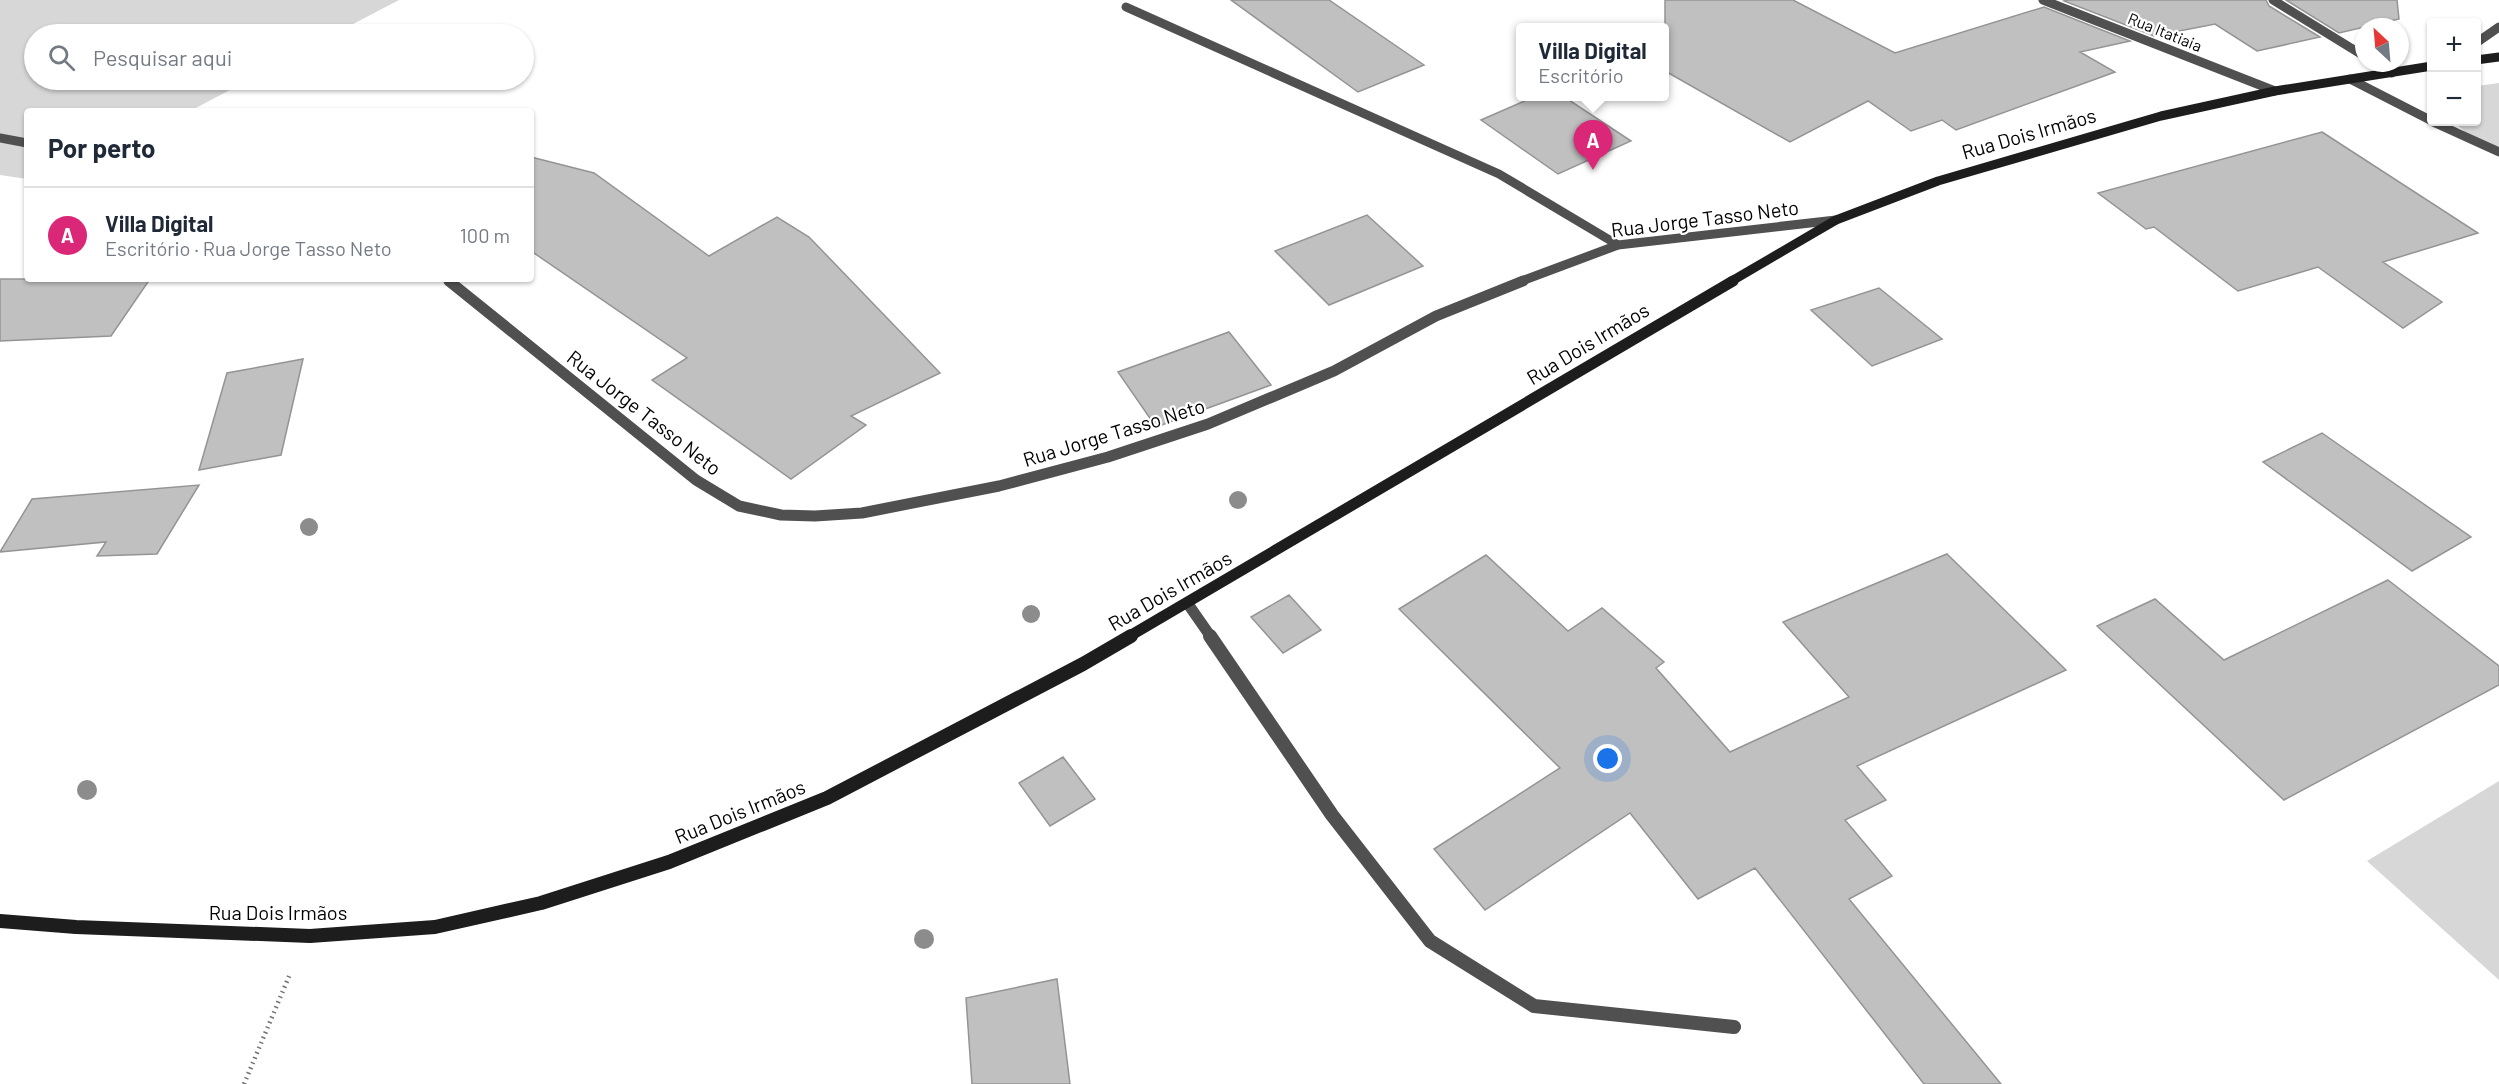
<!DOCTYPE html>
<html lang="pt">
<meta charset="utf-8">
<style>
body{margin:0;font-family:Barlow,sans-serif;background:#f2f2f3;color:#1f2937}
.controls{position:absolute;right:18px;top:18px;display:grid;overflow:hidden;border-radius:6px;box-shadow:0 2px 4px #0004}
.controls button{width:54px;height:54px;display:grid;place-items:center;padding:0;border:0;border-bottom:2px solid #e0e1e3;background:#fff;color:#1f2937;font:30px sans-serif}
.compass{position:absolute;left:2355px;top:18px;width:54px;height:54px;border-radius:50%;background:#fff;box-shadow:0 2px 4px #0004;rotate:334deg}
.you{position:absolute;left:1608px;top:759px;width:21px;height:21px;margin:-15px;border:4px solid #fff;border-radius:50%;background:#1a73e8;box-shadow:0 0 0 9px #1a73e833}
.badge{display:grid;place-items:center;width:39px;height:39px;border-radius:50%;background:#db2777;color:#fff;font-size:20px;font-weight:700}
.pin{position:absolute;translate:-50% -50px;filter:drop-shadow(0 2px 3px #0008)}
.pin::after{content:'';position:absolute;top:32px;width:21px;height:18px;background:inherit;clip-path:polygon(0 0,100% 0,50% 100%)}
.popup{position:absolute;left:1516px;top:23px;width:153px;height:78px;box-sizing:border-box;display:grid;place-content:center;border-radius:6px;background:#fff;filter:drop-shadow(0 2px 4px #0005);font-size:20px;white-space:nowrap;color:#747a83}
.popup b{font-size:22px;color:#1f2937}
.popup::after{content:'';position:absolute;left:50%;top:100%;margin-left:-12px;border:12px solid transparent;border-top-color:#fff}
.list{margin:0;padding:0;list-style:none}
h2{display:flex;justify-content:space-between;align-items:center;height:78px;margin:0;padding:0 24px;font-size:26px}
h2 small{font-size:20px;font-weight:400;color:#747a83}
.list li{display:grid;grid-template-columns:39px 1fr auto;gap:18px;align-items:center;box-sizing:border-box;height:96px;padding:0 24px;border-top:2px solid #e0e1e3}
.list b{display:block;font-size:22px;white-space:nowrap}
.list p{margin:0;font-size:20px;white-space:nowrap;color:#747a83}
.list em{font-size:20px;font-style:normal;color:#747a83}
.icon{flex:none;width:33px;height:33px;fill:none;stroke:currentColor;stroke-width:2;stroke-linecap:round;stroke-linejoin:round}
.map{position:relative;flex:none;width:2499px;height:1084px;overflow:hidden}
.search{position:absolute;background:#fff;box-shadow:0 2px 4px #0004;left:24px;top:24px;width:510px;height:66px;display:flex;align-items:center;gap:15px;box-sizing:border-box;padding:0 21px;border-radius:33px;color:#747a83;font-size:22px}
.panel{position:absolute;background:#fff;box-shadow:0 2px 4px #0004;left:24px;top:108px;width:510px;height:174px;border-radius:6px}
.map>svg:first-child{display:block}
.green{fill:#d7d7d7}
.building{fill:#c0c0c0;stroke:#949494;stroke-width:1.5}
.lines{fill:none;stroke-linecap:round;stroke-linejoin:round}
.path{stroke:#727272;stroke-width:4.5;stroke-dasharray:1.5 4;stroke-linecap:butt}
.service{stroke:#505050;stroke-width:9}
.minor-far2{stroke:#505050;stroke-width:9}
.minor-far1{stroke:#505050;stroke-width:11}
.minor{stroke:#505050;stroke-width:14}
.secondary-far2{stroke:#1d1d1d;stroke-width:9}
.secondary-far1{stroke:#1d1d1d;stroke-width:11}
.secondary{stroke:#1d1d1d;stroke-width:14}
.tree{fill:#8c8c8c}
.labels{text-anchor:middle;stroke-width:4.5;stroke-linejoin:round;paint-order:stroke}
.far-street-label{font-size:16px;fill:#000;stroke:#fff}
.street-label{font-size:20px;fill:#000;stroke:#fff}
</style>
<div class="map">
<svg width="2499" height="1084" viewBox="0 0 2499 1084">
<rect width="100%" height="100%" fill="#fff"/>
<path class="green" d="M0,0h399l-65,34h-300v46h215l-59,31h-163v68l-27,-4z
M2499,83v65l-34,-16 -11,-10h22l1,-36z
M2499,781v199l-132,-119z"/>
<path class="building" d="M1231,0h98l95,65 -66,27z
M1665,0h128l102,53 149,-46 86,34 -50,11 35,20 -159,58 -14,-10 -31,11 -43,-30 -78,41 -125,-71z
M2068,0h198l3,6 51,31 -63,14 -42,-27 -61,12 -90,-35z
M2286,0h111l2,19 -60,14z
M1536,96h27l68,45 -73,33 -77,-54z
M2322,132l156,101 -95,29 59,40 -39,26 -85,-61 -80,24 -84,-64 -8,2 -48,-36z
M531,157l63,16 115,83 68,-39 32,20 131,136 -89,43 15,9 -75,54 -139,-99 35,-22 -156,-107z
M1367,215l56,51 -94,39 -54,-54z
M0,279h150l-39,57 -111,5z
M1879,288l63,51 -70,27 -61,-56z
M1229,332l42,53 -115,42 -38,-55z
M303,359l-22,96 -82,15 28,-97z
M2322,433l149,104 -59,34 -149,-109z
M199,485l-42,69 -60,2 9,-14 -106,10 32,-53z
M1947,554l119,116 -209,96 29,34 -41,20 47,56 -43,23 152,185h-77l-169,-216 -57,31 -68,-86 -145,97 -51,-61 126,-81 -161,-159 87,-54 82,76 34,-23 62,54 -8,6 74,84 119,-55 -66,-75z
M2388,580l111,86v19l-215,115 -187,-174 58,-27 69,61z
M1289,595l32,35 -38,23 -32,-36z
M1063,757l32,42 -45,27 -31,-43z
M1057,979l13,105h-98l-6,-86z"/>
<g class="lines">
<path class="path" d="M244,1084l46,-110"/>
<path class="service" d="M1126,7l373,167 119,71"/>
<path class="minor-far2" d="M2043,0l232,91
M2273,0l91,56
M2476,43l23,-16
M2375,63l17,10
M2350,79l82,42
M2433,122l66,30
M0,138l27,5
M447,279l4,3
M1519,282l99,-37 218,-25"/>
<path class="minor-far1" d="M449,281l247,199 43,26 42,9 34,1 47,-3 137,-27 109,-29 100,-33 126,-53 102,-55 87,-35
M1188,604l23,33"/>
<path class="minor" d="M1210,636l122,179 98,126 104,65 200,21"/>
<path class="secondary-far2" d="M2476,60l23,-3
M1730,282l106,-62 102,-39 223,-65 114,-25 157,-25"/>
<path class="secondary-far1" d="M1128,637l605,-356"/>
<path class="secondary" d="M0,921l76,6 234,9 125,-9 106,-24 128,-41 158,-64 256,-134 48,-28"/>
</g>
<g class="tree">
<circle cx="1238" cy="500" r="9"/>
<circle cx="309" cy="527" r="9"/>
<circle cx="1031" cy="614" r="9"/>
<circle cx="87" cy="790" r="10"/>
<circle cx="924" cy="939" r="10"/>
</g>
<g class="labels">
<g class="far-street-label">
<text transform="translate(2165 32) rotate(22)" y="6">Rua Itatiaia</text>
</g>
<g class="street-label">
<text transform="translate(2029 134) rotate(-16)" y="7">Rua Dois Irmãos</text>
<text transform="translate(1705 219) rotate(-7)" y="7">Rua Jorge Tasso Neto</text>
<text transform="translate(1588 344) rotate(-31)" y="7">Rua Dois Irmãos</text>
<text transform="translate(644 413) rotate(38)" y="7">Rua Jorge Tasso Neto</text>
<text transform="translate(1114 433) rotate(-17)" y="7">Rua Jorge Tasso Neto</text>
<text transform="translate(1170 591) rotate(-30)" y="7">Rua Dois Irmãos</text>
<text transform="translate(740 812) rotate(-22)" y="7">Rua Dois Irmãos</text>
<text x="278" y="920">Rua Dois Irmãos</text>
</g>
</g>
</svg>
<div class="controls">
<button>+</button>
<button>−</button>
</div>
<svg class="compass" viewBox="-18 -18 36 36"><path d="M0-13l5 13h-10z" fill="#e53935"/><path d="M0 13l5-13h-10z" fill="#747a83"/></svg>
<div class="you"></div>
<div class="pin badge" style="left:1593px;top:170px">A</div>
<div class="popup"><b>Villa Digital</b>Escritório</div>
<div class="search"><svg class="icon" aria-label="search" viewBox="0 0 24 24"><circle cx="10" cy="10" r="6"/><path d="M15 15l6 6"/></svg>Pesquisar aqui</div>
<section class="panel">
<h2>Por perto<small></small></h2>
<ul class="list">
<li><span class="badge">A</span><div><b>Villa Digital</b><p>Escritório · Rua Jorge Tasso Neto</p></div><em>100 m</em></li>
</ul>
</section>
</div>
